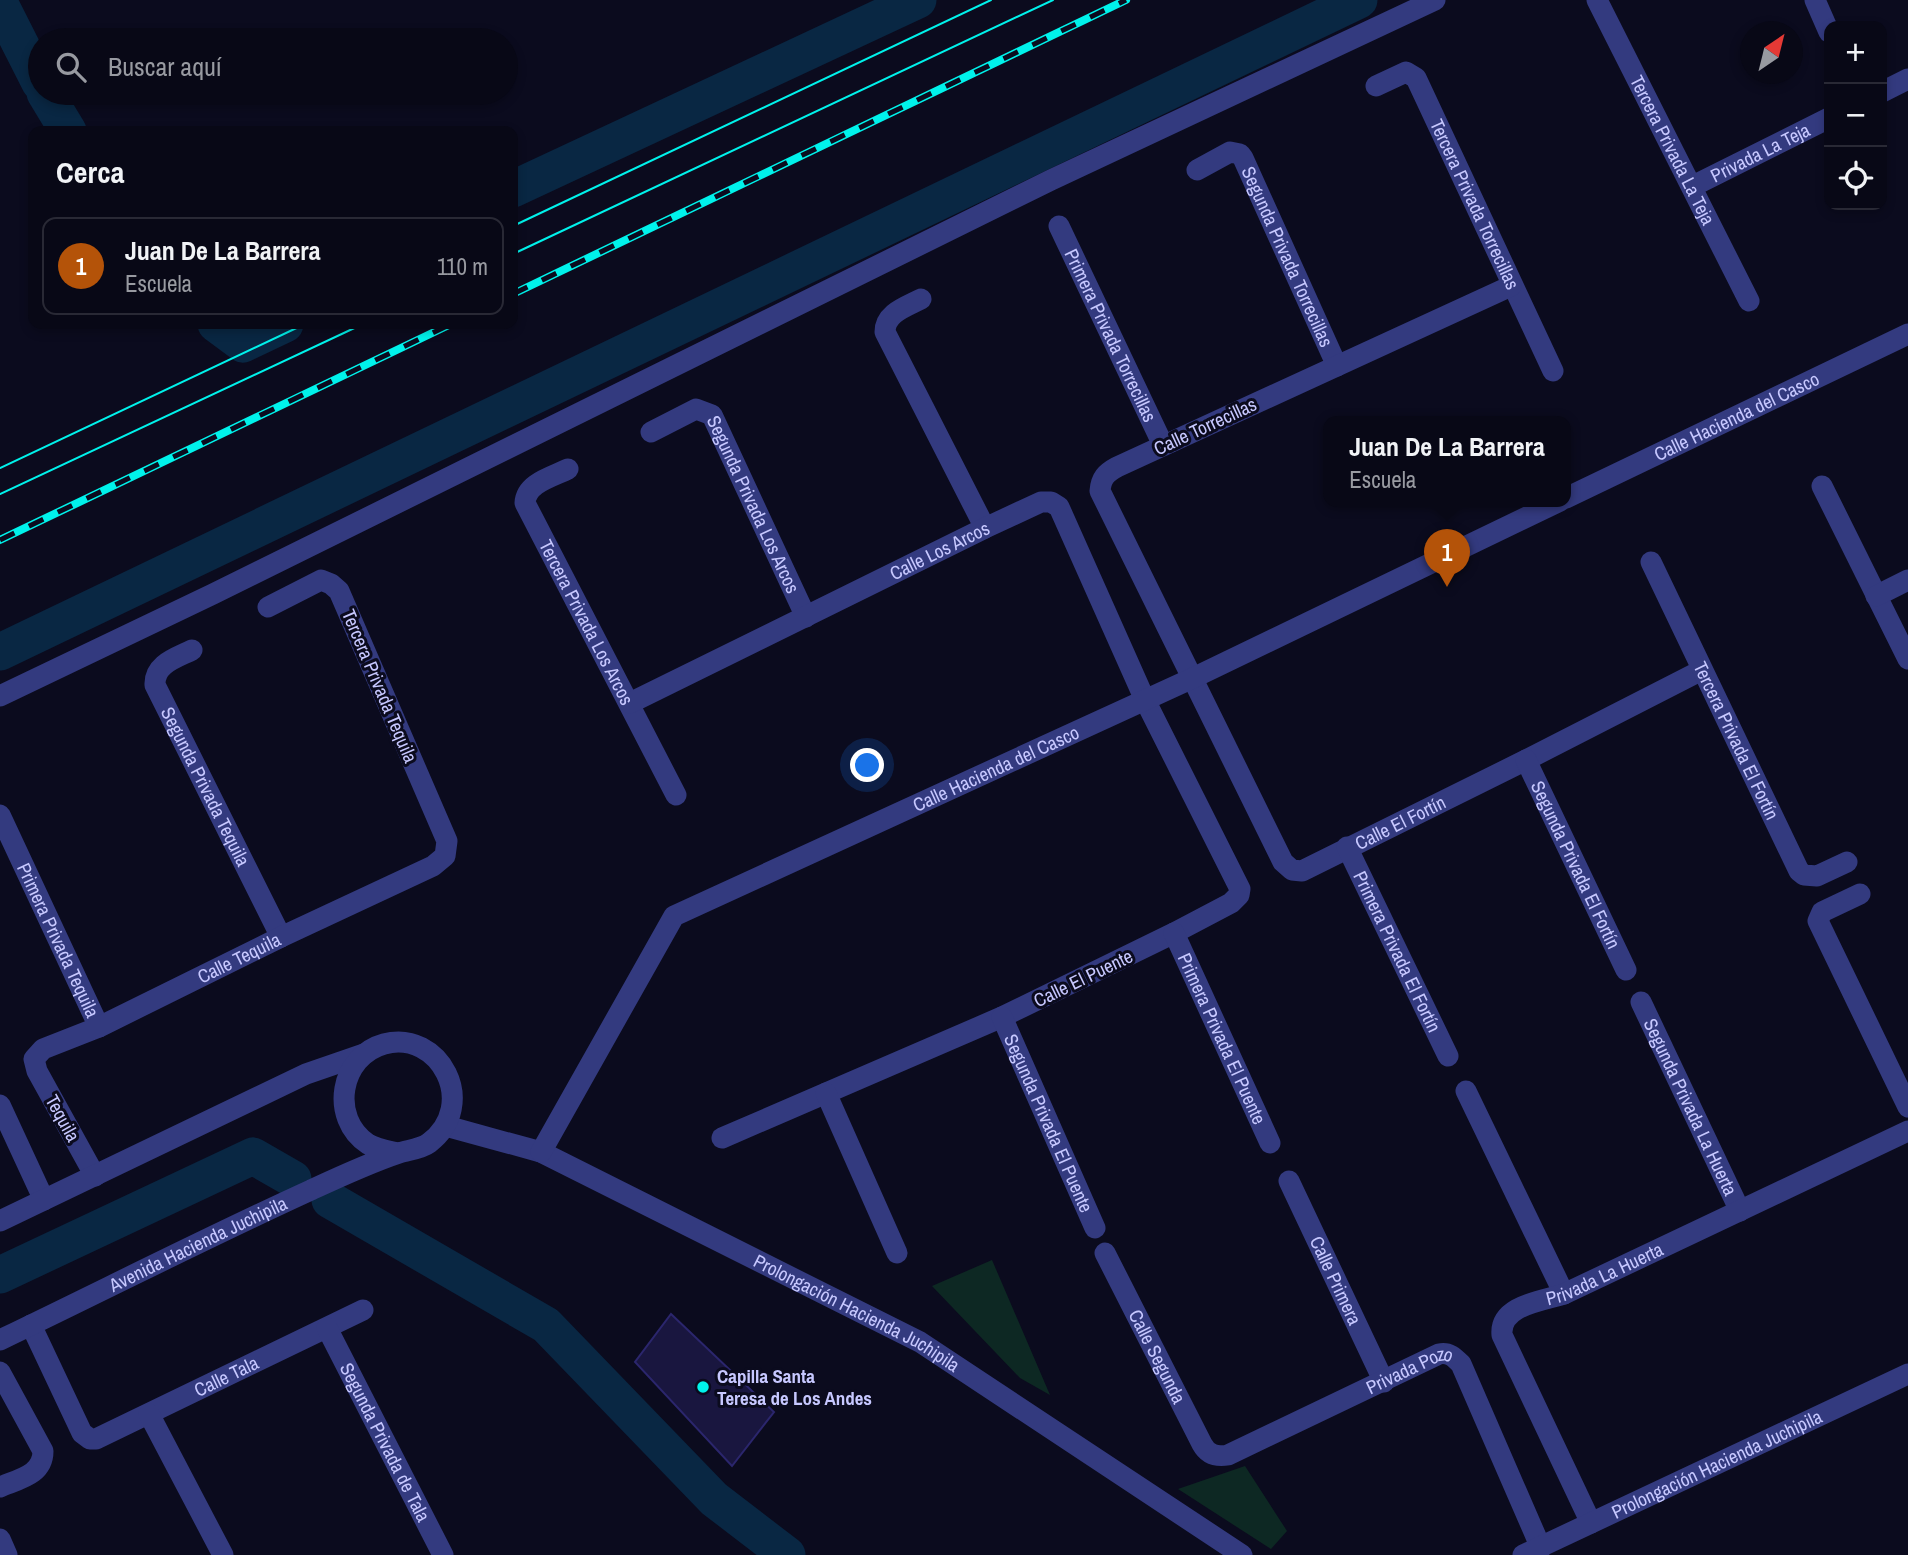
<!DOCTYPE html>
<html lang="es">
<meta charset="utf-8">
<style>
body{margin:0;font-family:"Archivo Narrow",sans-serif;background:#11111f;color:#f1f3f6}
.controls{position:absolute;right:21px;top:21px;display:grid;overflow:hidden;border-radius:14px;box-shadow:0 4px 10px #0003}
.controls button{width:63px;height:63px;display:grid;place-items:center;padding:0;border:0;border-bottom:2px solid #292935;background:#080816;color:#f1f3f6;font:35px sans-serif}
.compass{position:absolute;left:1740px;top:21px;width:63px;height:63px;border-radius:50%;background:#080816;box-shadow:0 4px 10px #0003;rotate:35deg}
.you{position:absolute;left:868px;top:766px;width:24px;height:24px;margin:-18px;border:5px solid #fff;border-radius:50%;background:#1a73e8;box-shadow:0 0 0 10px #1a73e833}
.badge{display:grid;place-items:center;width:46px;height:46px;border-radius:50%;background:#b45309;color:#fff;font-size:23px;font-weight:700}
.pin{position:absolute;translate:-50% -58px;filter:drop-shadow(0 2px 4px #0008)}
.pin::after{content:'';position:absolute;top:37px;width:24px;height:21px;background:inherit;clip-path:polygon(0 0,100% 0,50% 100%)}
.popup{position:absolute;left:1323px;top:416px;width:248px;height:91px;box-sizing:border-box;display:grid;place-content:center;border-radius:14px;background:#080816;filter:drop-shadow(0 2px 5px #0005);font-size:23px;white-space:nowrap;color:#989aa1}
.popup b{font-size:26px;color:#f1f3f6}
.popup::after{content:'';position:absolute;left:50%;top:100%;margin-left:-14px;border:14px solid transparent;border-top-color:#080816}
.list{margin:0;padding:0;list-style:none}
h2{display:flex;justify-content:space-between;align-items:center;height:91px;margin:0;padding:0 28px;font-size:30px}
h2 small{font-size:23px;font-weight:400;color:#989aa1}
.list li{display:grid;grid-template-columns:46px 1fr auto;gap:21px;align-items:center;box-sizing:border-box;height:98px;margin:0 14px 14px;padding:0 14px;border:2px solid #292935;border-radius:14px}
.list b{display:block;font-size:26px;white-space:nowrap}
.list p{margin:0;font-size:23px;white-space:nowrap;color:#989aa1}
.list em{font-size:23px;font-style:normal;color:#989aa1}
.icon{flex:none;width:38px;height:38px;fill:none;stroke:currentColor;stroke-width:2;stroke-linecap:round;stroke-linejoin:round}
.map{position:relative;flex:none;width:1908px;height:1555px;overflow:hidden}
.search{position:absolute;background:#080816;box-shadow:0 4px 10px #0003;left:28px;top:28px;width:490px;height:77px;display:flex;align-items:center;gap:18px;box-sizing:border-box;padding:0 24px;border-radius:38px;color:#989aa1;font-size:26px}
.panel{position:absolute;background:#080816;box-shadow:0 4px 10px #0003;left:28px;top:126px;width:490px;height:203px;border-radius:14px}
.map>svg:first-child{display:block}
.green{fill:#0d2823}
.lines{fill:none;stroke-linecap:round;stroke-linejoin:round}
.canal{stroke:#092743;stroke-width:37}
.building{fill:#19163f;stroke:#2b266d;stroke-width:2}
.minor{stroke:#333a7f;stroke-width:21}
.tram{stroke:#00f2eb;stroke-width:2}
.rail-casing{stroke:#00f2eb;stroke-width:8}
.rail{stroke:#0b0b1e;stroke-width:5;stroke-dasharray:16;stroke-linecap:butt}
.poi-dot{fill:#00f2eb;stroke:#0b0b1e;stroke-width:2.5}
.labels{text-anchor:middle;stroke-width:6;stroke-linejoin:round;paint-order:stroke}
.street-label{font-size:19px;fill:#c7c8ff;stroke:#0b0b1e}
.poi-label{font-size:19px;font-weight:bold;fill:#c7c8ff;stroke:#0b0b1e;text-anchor:start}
</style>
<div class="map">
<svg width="1908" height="1555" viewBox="0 0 1908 1555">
<rect width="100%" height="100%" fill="#0b0b1e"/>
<path class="green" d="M992,1260l58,135 -30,-17 -88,-92z
M1245,1466l42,65 -16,18 -93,-60z"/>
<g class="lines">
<path class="canal" d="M0,4l40,79
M45,93l23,38
M513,189l405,-189
M216,324l27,20 42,-20
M0,652l1359,-652
M330,1200l216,125 168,174 73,56
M0,1275l253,-119 40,23"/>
</g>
<path class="building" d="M671,1314l103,98 -42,54 -97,-104z"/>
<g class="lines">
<g class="minor">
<path id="s1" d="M1597,0l152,301"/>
<path d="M1815,0l14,32"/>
<path id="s2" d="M1376,86l30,-14 10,6 137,293"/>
<path d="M1882,92l26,-13"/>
<path id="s3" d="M1197,170l33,-18 10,2 3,4 94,208"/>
<path id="s4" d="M1693,186l136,-68"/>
<path id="s5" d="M1059,226l104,219"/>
<path id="s6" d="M1511,286l-394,181c-11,6 -16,11 -17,24l183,371 9,8 10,1 224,-111 176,-90"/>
<path d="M921,299c-15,8 -36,14 -36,33l100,196"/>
<path id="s7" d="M651,432l45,-23 16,6 94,202"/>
<path id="s8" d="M568,469c-16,8 -42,14 -43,34l151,292"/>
<path d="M1822,486l86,173"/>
<path id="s9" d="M1566,498l342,-164"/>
<path id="s10" d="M1651,562l148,309 5,4 13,1 30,-14"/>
<path d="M1876,596l32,-16"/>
<path id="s11" d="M192,650c-16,8 -38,14 -37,35l126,252"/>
<path d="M0,696l213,-102 838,-414 384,-180"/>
<path id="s12" d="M630,703l355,-175 56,-26h10l8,5 86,193 95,189 -1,6 -8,8 -57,30 -172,84 -280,121"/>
<path id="s13" d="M1526,760l100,210"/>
<path id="s14" d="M0,815l99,212"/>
<path id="s15" d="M1347,847l101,209"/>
<path d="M1860,894l-38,18 -4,9 90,186"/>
<path id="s16" d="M1174,933l96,210"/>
<path id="s17" d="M1641,1002l99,209"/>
<path id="s18" d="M1002,1017l93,211"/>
<path d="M1466,1091l98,203"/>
<path d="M826,1093l71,160"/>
<path d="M0,1105l44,95"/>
<path id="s19" d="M446,1126l95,26 379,190 322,213"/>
<path id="s20" d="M541,1152l133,-236 519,-238 367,-177"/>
<path id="s21" d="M95,1176l-58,-105 -3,-12 9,-10 56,-22 182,-90 152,-71 12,-10 2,-15 -108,-250 -8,-7 -10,-4 -53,27"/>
<path id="s22" d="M1289,1181l95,201"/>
<path d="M0,1221l306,-147 58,-20"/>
<path id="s23" d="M1105,1253l97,191c6,11 14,13 26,11l211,-101c10,-2 15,3 22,10l80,184"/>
<path id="s24" d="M31,1325l51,108 8,6h6l267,-129"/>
<path id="s25" d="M327,1328l116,227"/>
<path id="s26" d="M0,1340c104,-50 206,-102 311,-150 28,-13 58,-27 88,-37 9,-3 22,-4 30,-10 51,-39 10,-114 -45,-99 -44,12 -55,74 -16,100 8,5 21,7 30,9"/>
<path d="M0,1372l43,79c0,24 -24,28 -43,36"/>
<path d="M149,1414l74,141"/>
<path id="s27" d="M1591,1523l-89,-188c-3,-30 41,-34 62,-41l344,-163"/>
<path d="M0,1539l7,16"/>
<path id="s28" d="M1523,1555l385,-181"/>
</g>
<path class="tram" d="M513,226l478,-226
M513,254l540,-254
M0,468l305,-144
M0,494l363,-170"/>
<g class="rail-casing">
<path id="rail" d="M513,294l613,-294
M0,540l451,-216"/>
</g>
<use href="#rail" class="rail"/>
</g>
<circle class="poi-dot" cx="703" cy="1387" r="7"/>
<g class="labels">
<g class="street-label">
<text dy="7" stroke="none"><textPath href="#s1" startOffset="168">Tercera Privada La Teja</textPath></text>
<text dy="7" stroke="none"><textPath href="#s4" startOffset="75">Privada La Teja</textPath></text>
<text dy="7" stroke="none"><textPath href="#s2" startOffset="184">Tercera Privada Torrecillas</textPath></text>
<text dy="7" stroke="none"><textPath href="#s3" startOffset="161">Segunda Privada Torrecillas</textPath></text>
<text dy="7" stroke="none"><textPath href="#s5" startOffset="121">Primera Privada Torrecillas</textPath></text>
<text dy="7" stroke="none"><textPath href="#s9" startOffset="189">Calle Hacienda del Casco</textPath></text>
<text transform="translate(1205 426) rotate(-25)" y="7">Calle Torrecillas</text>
<text dy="7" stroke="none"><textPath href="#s7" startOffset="166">Segunda Privada Los Arcos</textPath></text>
<text dy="7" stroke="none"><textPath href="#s12" startOffset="345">Calle Los Arcos</textPath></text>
<text dy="7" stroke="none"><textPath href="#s8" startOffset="192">Tercera Privada Los Arcos</textPath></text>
<text transform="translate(380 686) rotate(67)" y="7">Tercera Privada Tequila</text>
<text dy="7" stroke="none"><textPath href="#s10" startOffset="198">Tercera Privada El Fortín</textPath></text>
<text dy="7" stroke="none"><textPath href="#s20" startOffset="625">Calle Hacienda del Casco</textPath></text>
<text dy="7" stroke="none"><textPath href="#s11" startOffset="168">Segunda Privada Tequila</textPath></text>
<text dy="7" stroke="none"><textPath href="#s6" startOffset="1010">Calle El Fortín</textPath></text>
<text dy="7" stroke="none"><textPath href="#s13" startOffset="116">Segunda Privada El Fortín</textPath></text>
<text dy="7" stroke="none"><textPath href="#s14" startOffset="138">Primera Privada Tequila</textPath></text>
<text dy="7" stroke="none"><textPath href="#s15" startOffset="116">Primera Privada El Fortín</textPath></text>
<text dy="7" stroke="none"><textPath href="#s21" startOffset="362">Calle Tequila</textPath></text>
<text transform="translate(1083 978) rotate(-26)" y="7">Calle El Puente</text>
<text dy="7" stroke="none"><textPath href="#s16" startOffset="116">Primera Privada El Puente</textPath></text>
<text dy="7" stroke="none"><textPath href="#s17" startOffset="116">Segunda Privada La Huerta</textPath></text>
<text transform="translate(63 1118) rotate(61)" y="7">Tequila</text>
<text dy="7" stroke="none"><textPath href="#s18" startOffset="116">Segunda Privada El Puente</textPath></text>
<text dy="7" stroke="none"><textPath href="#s26" startOffset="220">Avenida Hacienda Juchipila</textPath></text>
<text dy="7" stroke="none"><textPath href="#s27" startOffset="334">Privada La Huerta</textPath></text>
<text dy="7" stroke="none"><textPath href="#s22" startOffset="110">Calle Primera</textPath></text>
<text dy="7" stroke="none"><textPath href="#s19" startOffset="453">Prolongación Hacienda Juchipila</textPath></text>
<text dy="7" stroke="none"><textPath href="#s23" startOffset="116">Calle Segunda</textPath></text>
<text dy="7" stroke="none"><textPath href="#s24" startOffset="280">Calle Tala</textPath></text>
<text dy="7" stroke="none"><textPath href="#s23" startOffset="446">Privada Pozo</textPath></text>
<text dy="7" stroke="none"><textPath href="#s25" startOffset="128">Segunda Privada de Tala</textPath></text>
<text dy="7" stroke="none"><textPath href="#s28" startOffset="214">Prolongación Hacienda Juchipila</textPath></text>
</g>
<g class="poi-label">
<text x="717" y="1383">Capilla Santa<tspan x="717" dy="22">Teresa de Los Andes</tspan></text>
</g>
</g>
</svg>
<div class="controls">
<button>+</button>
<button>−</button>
<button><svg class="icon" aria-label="locate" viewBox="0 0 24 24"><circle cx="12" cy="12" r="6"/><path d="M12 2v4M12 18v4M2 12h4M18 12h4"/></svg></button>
</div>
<svg class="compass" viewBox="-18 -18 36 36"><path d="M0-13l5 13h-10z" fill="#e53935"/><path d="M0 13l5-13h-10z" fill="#989aa1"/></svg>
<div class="you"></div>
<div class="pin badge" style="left:1447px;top:587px">1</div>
<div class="popup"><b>Juan De La Barrera</b>Escuela</div>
<div class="search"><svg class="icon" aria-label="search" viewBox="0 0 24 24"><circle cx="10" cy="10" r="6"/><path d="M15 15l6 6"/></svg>Buscar aquí</div>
<section class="panel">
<h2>Cerca<small></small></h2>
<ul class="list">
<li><span class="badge">1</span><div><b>Juan De La Barrera</b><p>Escuela</p></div><em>110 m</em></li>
</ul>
</section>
</div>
